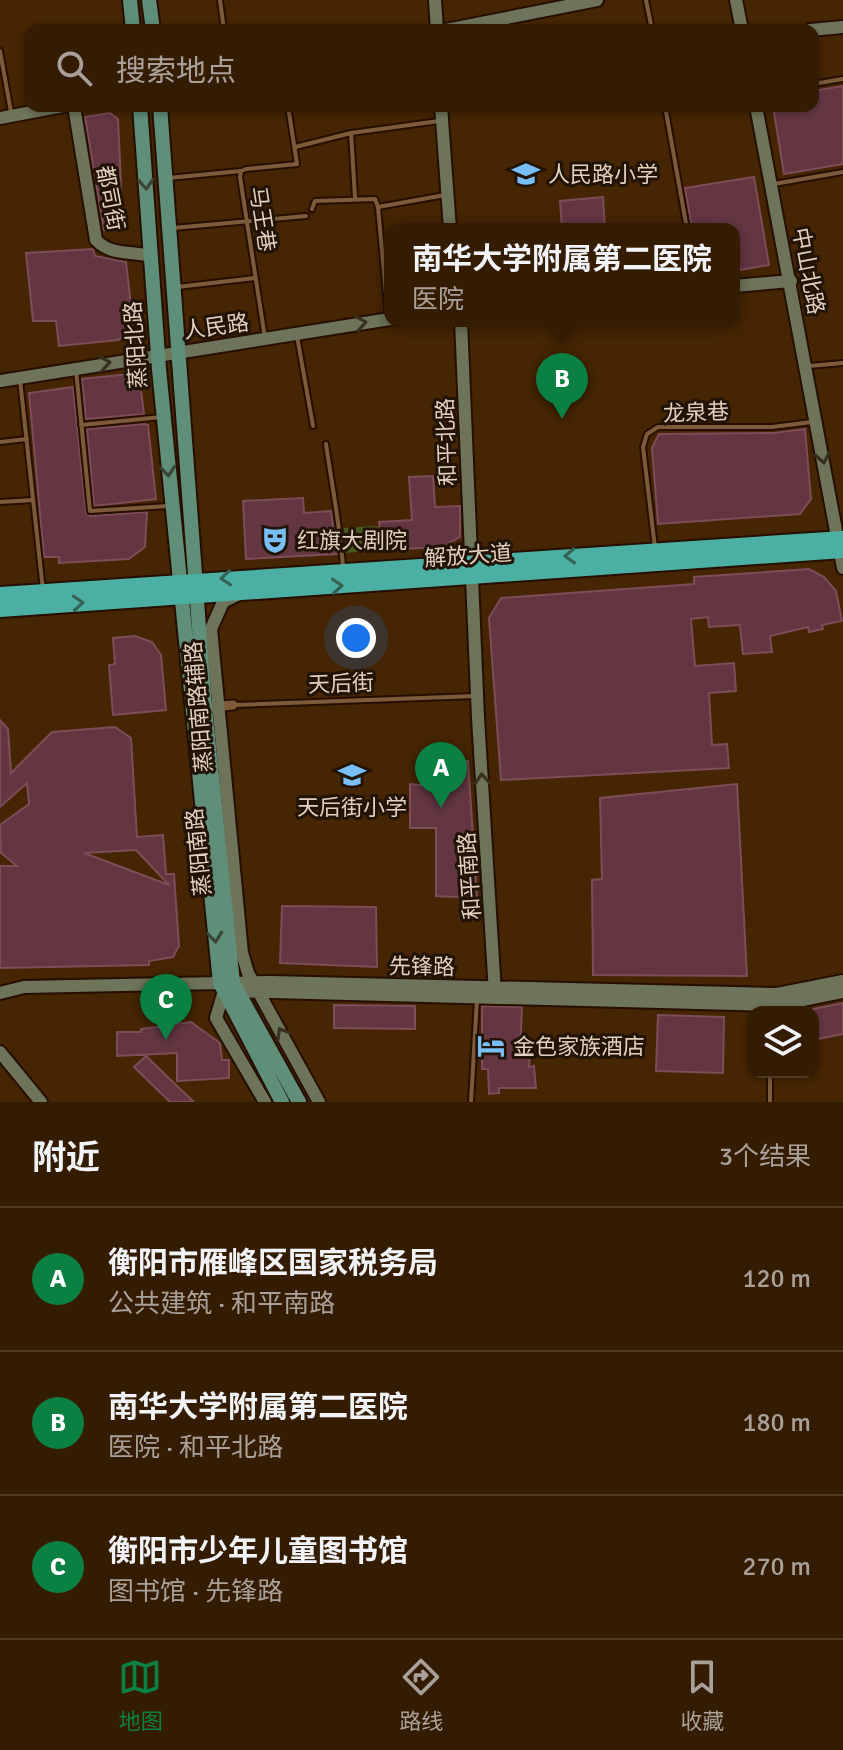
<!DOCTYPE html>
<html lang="zh">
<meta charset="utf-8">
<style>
body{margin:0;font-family:Signika,"Noto Sans SC",sans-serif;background:#3c250c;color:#f1f3f6}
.controls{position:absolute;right:24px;bottom:24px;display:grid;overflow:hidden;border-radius:16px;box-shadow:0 2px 6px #0004}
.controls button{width:72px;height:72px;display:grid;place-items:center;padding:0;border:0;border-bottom:2px solid #4e3a24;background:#341c02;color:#f1f3f6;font:40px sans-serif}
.you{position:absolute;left:356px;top:638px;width:28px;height:28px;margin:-20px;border:6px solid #fff;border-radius:50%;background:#1a73e8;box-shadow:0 0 0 12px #1a73e833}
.badge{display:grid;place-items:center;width:52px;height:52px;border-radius:50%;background:#0b8043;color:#fff;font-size:26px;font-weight:700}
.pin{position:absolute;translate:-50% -66px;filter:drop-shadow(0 2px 4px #0008)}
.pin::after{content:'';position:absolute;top:42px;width:28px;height:24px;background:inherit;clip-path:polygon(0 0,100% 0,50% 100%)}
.popup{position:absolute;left:384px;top:223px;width:356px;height:104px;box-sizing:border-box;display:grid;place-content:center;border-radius:16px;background:#341c02;filter:drop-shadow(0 2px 6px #0005);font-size:26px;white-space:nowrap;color:#a9a199}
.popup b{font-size:30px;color:#f1f3f6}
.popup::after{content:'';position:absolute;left:50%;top:100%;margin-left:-16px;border:16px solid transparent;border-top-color:#341c02}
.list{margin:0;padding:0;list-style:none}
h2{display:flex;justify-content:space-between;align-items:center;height:104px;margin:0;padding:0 32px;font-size:34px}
h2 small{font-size:26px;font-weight:400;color:#a9a199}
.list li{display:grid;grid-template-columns:52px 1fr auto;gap:24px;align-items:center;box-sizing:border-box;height:144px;padding:0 32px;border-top:2px solid #4e3a24}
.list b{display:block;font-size:30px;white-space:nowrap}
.list p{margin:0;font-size:26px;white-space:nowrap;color:#a9a199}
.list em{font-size:26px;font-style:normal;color:#a9a199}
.icon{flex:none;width:44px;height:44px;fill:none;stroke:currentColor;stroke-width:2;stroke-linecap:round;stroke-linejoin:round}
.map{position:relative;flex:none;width:843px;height:1102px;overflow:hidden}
.search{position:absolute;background:#341c02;box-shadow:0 2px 6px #0004;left:24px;right:24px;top:24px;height:88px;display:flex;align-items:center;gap:20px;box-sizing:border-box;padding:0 28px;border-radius:16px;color:#a9a199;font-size:30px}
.sheet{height:536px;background:#341c02}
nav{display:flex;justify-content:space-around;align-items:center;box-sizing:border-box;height:112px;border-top:2px solid #4e3a24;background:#341c02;font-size:22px;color:#a9a199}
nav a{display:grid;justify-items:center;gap:4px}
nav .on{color:#0b8043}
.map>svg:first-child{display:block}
.green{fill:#485a1b}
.building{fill:#633642;stroke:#7d4d59;stroke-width:2;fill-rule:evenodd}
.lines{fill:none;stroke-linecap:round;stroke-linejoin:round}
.lane-casing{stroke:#260f00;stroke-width:8}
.street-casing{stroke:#260f00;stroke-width:13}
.secondary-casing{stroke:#260f00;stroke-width:16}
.primary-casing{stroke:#260f00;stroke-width:18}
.highway-casing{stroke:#260f00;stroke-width:20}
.lane{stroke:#7d5a39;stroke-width:4}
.street{stroke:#7d5a39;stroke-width:9}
.secondary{stroke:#6e7459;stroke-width:12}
.primary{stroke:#5f8e79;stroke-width:14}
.highway{stroke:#4bb0a3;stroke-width:16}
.oneway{stroke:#3a4434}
.oneway2{stroke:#38301f}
.oneway3{stroke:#366254}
.labels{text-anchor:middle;stroke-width:6;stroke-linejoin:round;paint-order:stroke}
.poi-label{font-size:22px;fill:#e3cfbd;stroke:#211306;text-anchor:start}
.street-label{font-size:22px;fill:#e3cfbd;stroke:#211306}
</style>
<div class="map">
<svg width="843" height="1102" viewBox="0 0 843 1102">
<rect width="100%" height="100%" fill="#452502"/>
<path class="green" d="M377,526l1,24 -32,3 -2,-25z"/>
<path class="building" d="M843,86v78l-59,10 -11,-68h40v-15z
M110,113l8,6 5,109 -19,2 -19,-113z
M754,177l15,88 -35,6v-42h-42l-7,-41z
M603,197l2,32h-43l-2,-28z
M93,249l2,7 31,6 7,61 -4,11 -11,6 -59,6 -3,-25h-23l-7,-68z
M129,374l11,8 4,32 -58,5 -4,-40z
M73,387l13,126 4,3 57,-4 -2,35 -16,12 -70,4v-6h-15l-15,-164z
M145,424l3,1 8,74 -62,7 -7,-77z
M805,429l6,70 -11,15 -142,10 -6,-76 7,-14 114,-1z
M433,476l2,31 25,-1v31l-18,10 -61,3 -2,-28 33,-2 -3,-43z
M303,498l1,15 27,-2 6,43 -91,5 -3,-58z
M809,569l15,8 12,14 6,30 -20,4 1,4 -14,3 -1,-5 -38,9 2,16 -29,2 -3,-29 -31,2 -1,-10 -17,2 4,47 39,-3 2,28 -27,2 3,52 15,-1 2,24 -228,12 -12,-162 12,-20 193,-14v-7z
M135,636l17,6 9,13 5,55 -53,5 -4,-50 6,-1 -2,-26z
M0,720l8,9 3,44 41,-41 63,-5 16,11 6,99 26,-2 3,39h8l5,72 -6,11 -24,4v4l-149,3v-102h17l-16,-13 -1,-28 29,-21 -2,-21 -27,24zM136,850l33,35 -85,-32z
M468,761l9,137 -41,-2v-68h-26v-44l38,4 -1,-26z
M737,784l10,192 -154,-1 -1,-95 10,-1 -2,-81z
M282,906l94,1 1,60 -97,-4z
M843,1003v31l-30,6v-31z
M334,1005l81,1v23l-81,-1z
M482,1006l40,1 -2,44h10l-1,16 5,-1 2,22h-37v5l-10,1 -1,-25h-6z
M658,1015l66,2 -1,56 -67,-2z
M191,1022l29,21 2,17h7v18l-52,3v-28l-60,3v-24h24v-3z
M146,1056l31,30 17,16h-24l-36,-35z"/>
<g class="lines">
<g class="lane-casing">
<path id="lane" d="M220,0l4,30
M646,0l6,30
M0,51l11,61
M813,84l30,-5
M665,106l22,123
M351,133l4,64
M295,147l56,-14 88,-12
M168,178l73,-7
M774,184l69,-12
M378,207l10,109
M312,209l3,-8 60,-2 3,8 67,-12
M173,228l133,-12
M177,287l78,-9
M297,336l16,90
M265,338l-25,-161 1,-6 5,-2 51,-5 -9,-58
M809,366l34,-3
M76,370l14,141 78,-5
M20,380l23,210
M81,425l81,-8
M0,442l27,-3
M326,444c6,42 14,81 17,123
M0,502l33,-2
M655,548l-12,-101 4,-13 11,-7h114l40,-5
M236,705l239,-9
M471,1102l6,-103
M770,1102v-30"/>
</g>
<g class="street-casing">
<path id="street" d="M212,707l21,-2"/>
</g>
<g class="secondary-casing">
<path id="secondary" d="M435,0l2,30
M736,0l6,30
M446,30l151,-30
M810,30l33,-3
M74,106l22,134c15,16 35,11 55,16
M441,106l9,123
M756,106l87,462
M0,118l63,-12
M734,286l57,-5
M461,321l17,397 17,275
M0,381l390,-62
M239,594l-16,8 -12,27 31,324 6,20 71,129
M224,991l-8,27 49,84
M230,991l548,14 65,-13
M0,993l24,-6 247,-5 506,12 66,-13
M0,1052l41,50"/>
</g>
<g class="primary-casing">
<path id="primary" d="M130,0l3,30
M149,0l4,30
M140,106l19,263 61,614 62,119
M160,106l45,602 28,275 66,119"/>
</g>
<g class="highway-casing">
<path id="highway" d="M0,595l843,-56
M0,609l843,-59"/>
</g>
<use href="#lane" class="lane"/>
<use href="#street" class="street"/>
<use href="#secondary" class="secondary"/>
<use href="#primary" class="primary"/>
<use href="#highway" class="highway"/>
</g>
<defs><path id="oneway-chevron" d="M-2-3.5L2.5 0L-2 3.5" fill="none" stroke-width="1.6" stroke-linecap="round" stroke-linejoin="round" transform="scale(2)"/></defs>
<g class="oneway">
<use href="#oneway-chevron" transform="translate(146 184) rotate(86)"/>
<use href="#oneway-chevron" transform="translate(168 471) rotate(85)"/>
<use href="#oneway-chevron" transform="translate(215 937) rotate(84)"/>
</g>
<g class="oneway2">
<use href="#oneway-chevron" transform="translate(361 323) rotate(-9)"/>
<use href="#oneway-chevron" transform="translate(105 363) rotate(-10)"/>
<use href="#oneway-chevron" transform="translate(823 458) rotate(80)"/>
<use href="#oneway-chevron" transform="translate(482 779) rotate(-94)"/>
<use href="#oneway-chevron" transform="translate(282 1033) rotate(-120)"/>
</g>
<g class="oneway3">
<use href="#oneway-chevron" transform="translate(570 556) rotate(177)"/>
<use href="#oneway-chevron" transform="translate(226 578) rotate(176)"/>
<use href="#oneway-chevron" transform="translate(337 586) rotate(-4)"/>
<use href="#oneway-chevron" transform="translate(78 603) rotate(-4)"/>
</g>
<defs>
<g id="school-bare" transform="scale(2.16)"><path d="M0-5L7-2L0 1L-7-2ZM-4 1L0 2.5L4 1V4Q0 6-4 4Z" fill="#78bff7" stroke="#211306" stroke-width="2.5" paint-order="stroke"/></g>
<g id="theatre-bare" transform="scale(2.16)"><path d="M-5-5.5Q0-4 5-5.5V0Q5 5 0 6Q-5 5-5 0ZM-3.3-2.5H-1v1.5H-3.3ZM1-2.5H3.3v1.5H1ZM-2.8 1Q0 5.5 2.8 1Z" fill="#78bff7" stroke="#211306" stroke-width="2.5" paint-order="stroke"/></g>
<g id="hotel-bare" transform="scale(2.16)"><path d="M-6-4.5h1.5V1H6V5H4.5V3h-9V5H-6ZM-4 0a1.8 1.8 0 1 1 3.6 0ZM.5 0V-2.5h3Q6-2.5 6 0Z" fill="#78bff7" stroke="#211306" stroke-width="2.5" paint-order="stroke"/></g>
</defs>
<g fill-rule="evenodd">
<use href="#school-bare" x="526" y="174"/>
<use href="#theatre-bare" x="275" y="540"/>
<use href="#school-bare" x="352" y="775"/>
<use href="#hotel-bare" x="491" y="1046"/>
</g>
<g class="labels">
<g class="poi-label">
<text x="548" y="182">人民路小学</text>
<text x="297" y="548">红旗大剧院</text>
<text x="352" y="815" text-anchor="middle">天后街小学</text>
<text x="513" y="1054">金色家族酒店</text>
</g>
<g class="street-label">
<text transform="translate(111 198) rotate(79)" y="8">都司街</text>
<text transform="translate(263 219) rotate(81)" y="8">马王巷</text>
<text transform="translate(809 271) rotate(79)" y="8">中山北路</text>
<text transform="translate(216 326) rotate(-8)" y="8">人民路</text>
<text transform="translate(135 345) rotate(-94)" y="8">蒸阳北路</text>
<text transform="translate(696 412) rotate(-2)" y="8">龙泉巷</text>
<text transform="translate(446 442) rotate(-92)" y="8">和平北路</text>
<text transform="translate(468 555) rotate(-4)" y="8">解放大道</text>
<text transform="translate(341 683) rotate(-2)" y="8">天后街</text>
<text transform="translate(198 707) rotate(-95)" y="8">蒸阳南路辅路</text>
<text transform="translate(198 852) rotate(-96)" y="8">蒸阳南路</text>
<text transform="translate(469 876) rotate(-94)" y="8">和平南路</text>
<text transform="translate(422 966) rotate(1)" y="8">先锋路</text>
</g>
</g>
</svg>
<div class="controls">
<button><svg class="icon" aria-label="layers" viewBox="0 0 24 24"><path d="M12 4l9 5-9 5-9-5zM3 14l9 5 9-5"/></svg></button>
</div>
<div class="you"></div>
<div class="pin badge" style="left:441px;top:808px">A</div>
<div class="pin badge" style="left:562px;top:419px">B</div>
<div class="popup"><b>南华大学附属第二医院</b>医院</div>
<div class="pin badge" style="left:166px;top:1040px">C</div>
<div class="search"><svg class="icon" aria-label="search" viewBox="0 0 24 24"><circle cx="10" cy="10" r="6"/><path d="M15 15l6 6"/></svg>搜索地点</div>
</div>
<section class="sheet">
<h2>附近<small>3个结果</small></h2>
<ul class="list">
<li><span class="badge">A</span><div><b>衡阳市雁峰区国家税务局</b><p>公共建筑 · 和平南路</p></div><em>120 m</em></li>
<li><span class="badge">B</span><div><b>南华大学附属第二医院</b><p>医院 · 和平北路</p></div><em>180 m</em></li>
<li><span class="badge">C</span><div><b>衡阳市少年儿童图书馆</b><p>图书馆 · 先锋路</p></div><em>270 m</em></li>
</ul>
</section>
<nav>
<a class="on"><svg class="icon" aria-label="map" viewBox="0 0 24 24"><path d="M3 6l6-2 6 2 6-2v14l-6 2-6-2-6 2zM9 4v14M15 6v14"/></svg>地图</a>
<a><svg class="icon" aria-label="directions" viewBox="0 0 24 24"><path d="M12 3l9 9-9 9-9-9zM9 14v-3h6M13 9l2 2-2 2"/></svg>路线</a>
<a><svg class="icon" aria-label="saved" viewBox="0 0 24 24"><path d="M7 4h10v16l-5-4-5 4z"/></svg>收藏</a>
</nav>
